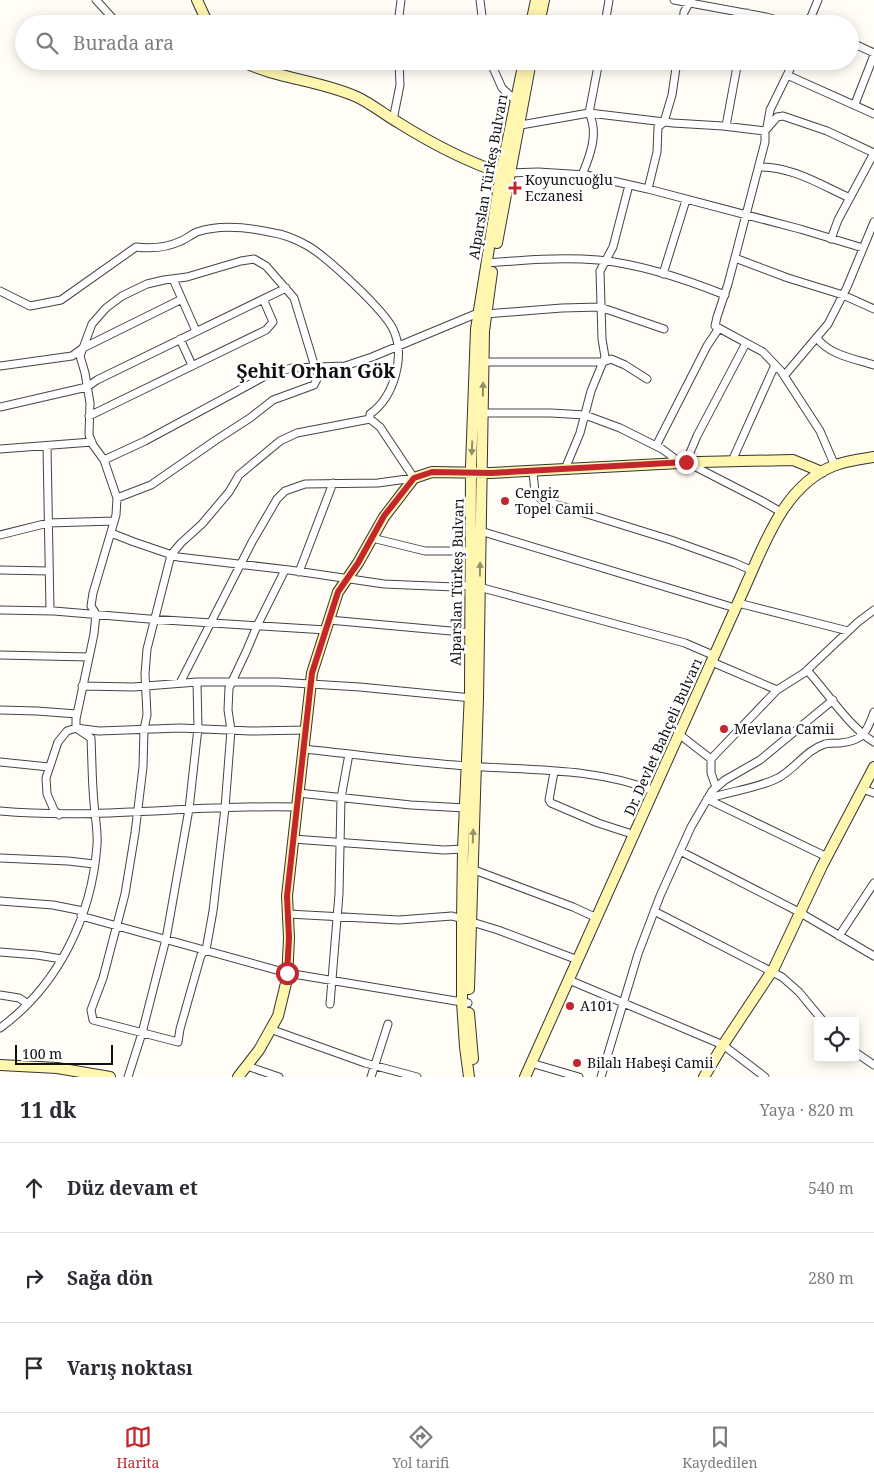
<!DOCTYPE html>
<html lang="tr">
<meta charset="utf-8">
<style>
body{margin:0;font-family:"Noto Serif",serif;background:#f7f7f7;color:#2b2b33}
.controls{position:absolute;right:15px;bottom:15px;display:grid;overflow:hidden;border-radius:0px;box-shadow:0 2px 12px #0003}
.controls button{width:45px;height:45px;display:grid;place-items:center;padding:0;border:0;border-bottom:1px solid #e1e1e2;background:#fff;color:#2b2b33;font:25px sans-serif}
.scale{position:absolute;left:15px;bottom:12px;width:98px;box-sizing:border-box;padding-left:5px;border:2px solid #111;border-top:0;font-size:14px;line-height:18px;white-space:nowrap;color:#111;-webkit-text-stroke:4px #fff;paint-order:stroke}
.stop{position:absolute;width:15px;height:15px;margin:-11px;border:4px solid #c4262e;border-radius:50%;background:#fff}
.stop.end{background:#c4262e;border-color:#fff;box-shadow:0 1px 5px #0008}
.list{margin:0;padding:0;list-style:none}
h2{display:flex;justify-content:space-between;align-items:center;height:65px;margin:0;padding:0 20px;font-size:21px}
h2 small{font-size:16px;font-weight:400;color:#7c7c81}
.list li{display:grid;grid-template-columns:32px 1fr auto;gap:15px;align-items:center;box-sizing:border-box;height:90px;padding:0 20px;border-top:1px solid #e1e1e2}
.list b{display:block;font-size:19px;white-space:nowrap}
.list em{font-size:16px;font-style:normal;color:#7c7c81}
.icon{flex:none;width:28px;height:28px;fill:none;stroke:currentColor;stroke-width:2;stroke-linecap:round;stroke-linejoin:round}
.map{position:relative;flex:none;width:874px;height:1077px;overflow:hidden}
.search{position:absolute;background:#fff;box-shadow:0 2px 12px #0003;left:15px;right:15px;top:15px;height:55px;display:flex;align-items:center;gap:12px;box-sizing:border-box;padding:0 18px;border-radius:28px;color:#7c7c81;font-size:19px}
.sheet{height:335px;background:#fff}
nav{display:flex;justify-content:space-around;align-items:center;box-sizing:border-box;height:70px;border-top:1px solid #e1e1e2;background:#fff;font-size:14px;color:#7c7c81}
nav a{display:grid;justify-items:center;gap:2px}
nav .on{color:#c4262e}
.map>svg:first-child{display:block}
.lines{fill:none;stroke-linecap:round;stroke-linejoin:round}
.street-casing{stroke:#444;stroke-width:9}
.secondary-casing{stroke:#333;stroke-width:12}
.street{stroke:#fff;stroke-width:7}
.secondary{stroke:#fff6b0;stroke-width:10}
.oneway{fill:#948f68}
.route{stroke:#c4262e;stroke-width:6}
.poi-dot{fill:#c4262e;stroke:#fff;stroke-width:2}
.labels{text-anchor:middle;stroke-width:5;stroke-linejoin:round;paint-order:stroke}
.street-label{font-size:14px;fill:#111;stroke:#fff}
.poi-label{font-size:14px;fill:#111;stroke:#fff;text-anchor:start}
.district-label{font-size:19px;font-weight:bold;fill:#111;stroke:#fff}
</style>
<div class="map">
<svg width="874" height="1077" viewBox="0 0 874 1077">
<rect width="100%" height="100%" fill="#fffdf5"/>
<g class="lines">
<g class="street-casing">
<path id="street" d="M96,0l22,24
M480,0l3,24
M674,0l92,17 26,7
M398,24l3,-24
M605,24l4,-24
M683,24l1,-12 7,-12
M745,24l2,-11
M808,24l10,-24
M850,42l24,11
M177,61l18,3 20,-3
M490,61l12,27 14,13
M787,75l87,39
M855,104l19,-49
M393,120l7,-35 -1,-24
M515,126l74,-13 84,10 50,3 42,5 12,-14 6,-1 44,15 47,22
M726,126l12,-65
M767,127l3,-17 24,-49
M765,131v11l-37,142 -11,33 -2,9 48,26 18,19 39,60 15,35
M759,167c32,-1 62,18 91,31
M508,173l30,-1 48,3 62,14 152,40 63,19
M582,175c8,-19 17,-42 7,-62l10,-52
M648,189l9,-37 1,-25 6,-5 8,-27 5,-34
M831,239l7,-19 36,-67
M735,258l53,20 55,17 31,14
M487,263c37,-3 74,-6 111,-3 43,4 87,19 127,35
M663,274l23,-74
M173,279l23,52
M0,291l30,15 31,-6 75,-53c16,2 30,1 45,-6 5,-2 11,-7 16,-9 23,-8 49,-5 72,0 14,2 27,7 39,14 20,12 75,63 85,83 13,27 1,68 -23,85v5l10,8 34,51 -36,5 -73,1 -20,7 -8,8 -25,43 -72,141
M486,314l76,-6 38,-1 64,22
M817,338c12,17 38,21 57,27
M180,339l12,26
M746,343l-49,93 -11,26 74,38 21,12
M484,362h119l8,-3 14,6 22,14
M0,366l72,-10 11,-8 99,-49
M784,376l44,-52 19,-37 27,-65
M0,407l87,-20 10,-7 189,-92
M483,413h68l34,2 35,13 42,21 19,14
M89,416l177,-86 7,-8 -10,-23
M47,446l3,164
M656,446l51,-100 12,-18
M0,449l92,-7
M104,460l41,-19 124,-67 23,-6 53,-2 27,-9 106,-44
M732,461l43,-96
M565,469l15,-36 11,-42 14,-34 -3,-18 -2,-68 13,-24 16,-62
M533,471l2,22 7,7 129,40 64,23 18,8
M477,530l258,78
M111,533l23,9 44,15 111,13 95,14 71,3 15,-2 9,2 206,56 30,13
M0,535l48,-12 66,-2
M372,538l53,13h46
M0,570l49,1
M285,570l-28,56 -11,26 -17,36 -1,22 3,20 -6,78 -12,103 -7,39 -5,5 -21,74 -2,13 -85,-22 -2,-10 12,-32 22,-84 10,-61 8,-66 1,-38 3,-14 -2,-41 2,-25 24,-94 10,-12 21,-19 27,-32 10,-17 41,-34 17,-8 73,-14
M299,572l34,-89
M738,603l110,28
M0,610l54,1 95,8 177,11
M329,620l144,13
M0,655l89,2
M712,662l65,28
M807,670c19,21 43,58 67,72
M82,686l51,1 64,-5h80l83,5 112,11
M0,710l37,1 40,3
M680,735l31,24v14l5,14
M303,749c50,5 101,12 152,16 65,6 138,1 199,26
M711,759l66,-69 27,-17 54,-51 16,-12
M0,762l49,5
M554,772l-5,28 2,3 47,20 37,12
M862,789l12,4
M298,793l113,12 54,3
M707,799c23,-8 49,-10 71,-21 17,-9 28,-28 47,-34 4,-1 10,-1 15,-1 23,-2 27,-11 34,-31
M707,799l120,58
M0,811c99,9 197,-7 296,-4
M59,815l-5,-5 -7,-16 -1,-16 12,-36 9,-11 9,-3 23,3 81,-3 71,3 54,-1
M293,839l151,11 19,-1
M680,851l119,61 75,44
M0,858l68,3 26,3
M469,868l104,39 24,11
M0,901l53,4 30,6
M654,911l128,66 17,15 24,29
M288,914l111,6 53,-4 46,14 80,30
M81,916l206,57 181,30
M839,936l35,-53
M0,952l37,3 25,4
M569,980l154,65 42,32
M0,995l19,3 9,6
M330,1004l9,-110 2,-96 8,-44
M0,1028c58,-42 92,-112 97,-183 1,-13 -2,-28 -3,-42 -2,-21 -2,-43 -3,-65l-15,-10v-9l18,-85 2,-20 -5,-8 2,-13 23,-78 1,-17 -13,-38 -11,-15 -4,-10 1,-32 -5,-30 -5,-17 12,-32 14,-16 16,-12 25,-12 17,-4 23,-3 54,-16 13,-2 12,7 28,32 24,79 -4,8 -41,15 -23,18 -34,22 -65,45 -34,13
M270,1029l95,34 52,14
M855,1052l19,13
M531,1063l48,14
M247,1066l32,11
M128,1077l14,-44 24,-94 23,-130 9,-81 -1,-46
M371,1077l17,-53
M601,1077l37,-123 22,-58 31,-69 21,-36 13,-11 35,-20 73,-60"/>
</g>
<g class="secondary-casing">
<path id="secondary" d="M197,0l11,24
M531,24l5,-24
M539,24l5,-24
M241,61c36,18 79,19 116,36 15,7 28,18 42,26 32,20 66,38 102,50
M497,243l34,-182
M469,989l9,-291 6,-367 8,-59
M469,1013l4,46
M0,1065l57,3 53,9
M238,1077l21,-27 19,-34 9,-37 2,-41 -2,-42 25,-223 26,-81 20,-29 26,-46 30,-39 18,-6 59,1 208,-11 94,-2 29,12
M469,1077l-4,-30 -3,-45v-83l1,-70 7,-157 1,-226 5,-137 25,-156 23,-112
M525,1077l220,-490c20,-44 39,-101 88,-121 12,-5 28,-7 41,-9
M704,1077l19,-32 51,-77 48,-102 52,-99"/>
</g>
<use href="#street" class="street"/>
<use href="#secondary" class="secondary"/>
</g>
<defs><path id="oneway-solid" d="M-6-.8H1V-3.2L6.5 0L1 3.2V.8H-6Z" transform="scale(1.25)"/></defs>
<g class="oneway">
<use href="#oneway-solid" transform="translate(483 389) rotate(-89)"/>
<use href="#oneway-solid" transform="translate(472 448) rotate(92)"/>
<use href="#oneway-solid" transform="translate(480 569) rotate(-89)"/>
<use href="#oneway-solid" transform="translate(473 836) rotate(-88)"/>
</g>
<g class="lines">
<path class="route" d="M287,973l2,-35 -2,-42 25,-223 26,-81 20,-29 26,-47 30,-38 18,-6 59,1 195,-11"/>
</g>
<g class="poi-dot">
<path d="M512.5 180.5h5v5h5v5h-5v5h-5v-5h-5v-5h5z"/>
<circle cx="505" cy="501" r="5"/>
<circle cx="724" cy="729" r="5"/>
<circle cx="570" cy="1006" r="5"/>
<circle cx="577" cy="1063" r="5"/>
</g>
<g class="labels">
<g class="street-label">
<text transform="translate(488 177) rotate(-80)" y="5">Alparslan Türkeş Bulvarı</text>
<text transform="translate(457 582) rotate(-89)" y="5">Alparslan Türkeş Bulvarı</text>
<text transform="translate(663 737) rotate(-66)" y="5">Dr. Devlet Bahçeli Bulvarı</text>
</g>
<g class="poi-label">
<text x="525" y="185">Koyuncuoğlu<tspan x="525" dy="16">Eczanesi</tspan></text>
<text x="515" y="498">Cengiz<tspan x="515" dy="16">Topel Camii</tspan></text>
<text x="734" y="734">Mevlana Camii</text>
<text x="580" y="1011">A101</text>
<text x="587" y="1068">Bilalı Habeşi Camii</text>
</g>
<g class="district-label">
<text x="316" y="378">Şehit Orhan Gök</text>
</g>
</g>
</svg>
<div class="controls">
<button><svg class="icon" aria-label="locate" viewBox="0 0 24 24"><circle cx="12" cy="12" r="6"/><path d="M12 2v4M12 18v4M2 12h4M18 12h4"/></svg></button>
</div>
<div class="scale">100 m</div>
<div class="stop" style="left:287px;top:973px"></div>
<div class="stop end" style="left:686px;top:462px"></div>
<div class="search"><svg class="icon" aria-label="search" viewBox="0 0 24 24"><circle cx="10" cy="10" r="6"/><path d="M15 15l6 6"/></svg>Burada ara</div>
</div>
<section class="sheet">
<h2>11 dk<small>Yaya · 820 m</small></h2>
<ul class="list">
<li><svg class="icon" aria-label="ahead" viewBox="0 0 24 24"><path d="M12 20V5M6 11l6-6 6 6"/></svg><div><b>Düz devam et</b></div><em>540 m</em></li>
<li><svg class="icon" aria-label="right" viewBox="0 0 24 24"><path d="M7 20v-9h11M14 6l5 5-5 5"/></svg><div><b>Sağa dön</b></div><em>280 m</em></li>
<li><svg class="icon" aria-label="arrive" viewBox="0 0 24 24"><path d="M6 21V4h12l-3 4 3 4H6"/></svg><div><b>Varış noktası</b></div></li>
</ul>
</section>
<nav>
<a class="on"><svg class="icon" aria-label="map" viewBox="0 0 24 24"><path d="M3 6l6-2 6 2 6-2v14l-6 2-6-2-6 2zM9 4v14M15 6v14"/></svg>Harita</a>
<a><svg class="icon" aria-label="directions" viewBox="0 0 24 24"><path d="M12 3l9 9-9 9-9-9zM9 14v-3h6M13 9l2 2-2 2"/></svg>Yol tarifi</a>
<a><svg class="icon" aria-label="saved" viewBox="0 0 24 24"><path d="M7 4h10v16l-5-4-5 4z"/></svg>Kaydedilen</a>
</nav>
